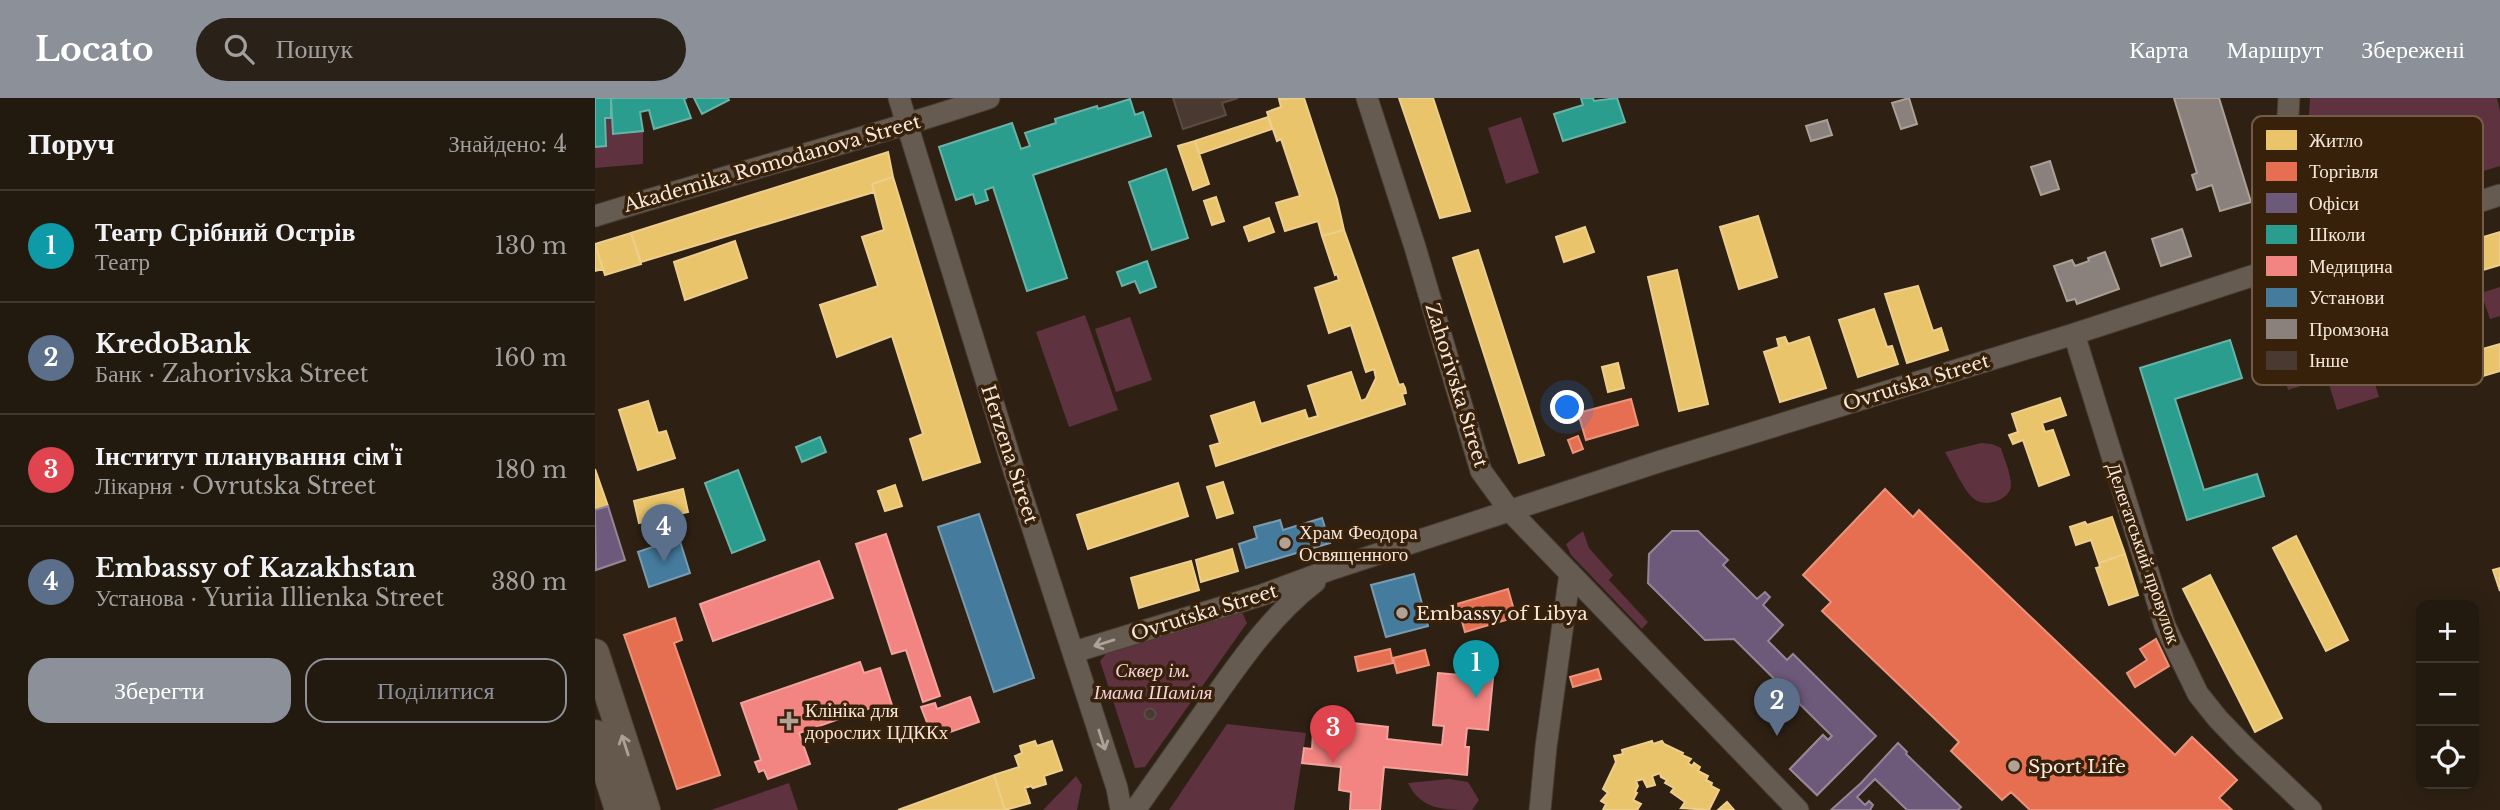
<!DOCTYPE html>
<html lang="uk">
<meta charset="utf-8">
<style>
body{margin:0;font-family:"Libre Baskerville",serif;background:#2a2218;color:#f1f3f6}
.controls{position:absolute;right:21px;bottom:21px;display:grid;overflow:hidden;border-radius:14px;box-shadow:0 4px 18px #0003}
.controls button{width:63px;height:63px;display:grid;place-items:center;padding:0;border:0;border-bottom:2px solid #3f382f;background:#22190f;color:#f1f3f6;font:35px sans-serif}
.you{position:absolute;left:973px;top:310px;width:24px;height:24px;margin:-18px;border:5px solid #fff;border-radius:50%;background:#1a73e8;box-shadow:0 0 0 10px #1a73e833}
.badge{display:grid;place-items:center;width:46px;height:46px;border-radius:50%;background:#8c9099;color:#fff;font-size:23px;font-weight:700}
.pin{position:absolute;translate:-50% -58px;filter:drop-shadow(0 2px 4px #0008)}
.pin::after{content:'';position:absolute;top:37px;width:24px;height:21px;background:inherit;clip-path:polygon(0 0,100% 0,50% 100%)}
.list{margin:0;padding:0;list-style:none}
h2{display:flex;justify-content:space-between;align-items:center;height:91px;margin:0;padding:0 28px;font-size:30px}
h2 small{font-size:23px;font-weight:400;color:#a2a09e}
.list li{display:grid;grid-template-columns:46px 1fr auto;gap:21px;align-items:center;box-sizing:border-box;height:112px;padding:0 28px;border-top:2px solid #3f382f}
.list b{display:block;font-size:26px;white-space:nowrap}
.list p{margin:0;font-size:23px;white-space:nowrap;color:#a2a09e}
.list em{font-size:23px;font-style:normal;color:#a2a09e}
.actions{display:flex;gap:14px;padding:21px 28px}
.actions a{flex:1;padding:16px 0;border:2px solid #8c9099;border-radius:21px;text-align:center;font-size:24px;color:#8c9099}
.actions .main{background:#8c9099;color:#fff}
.icon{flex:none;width:38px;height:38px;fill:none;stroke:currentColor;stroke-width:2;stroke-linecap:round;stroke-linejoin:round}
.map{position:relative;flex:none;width:1905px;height:712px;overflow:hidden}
header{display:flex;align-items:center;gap:42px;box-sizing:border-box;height:98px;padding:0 35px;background:#8c9099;color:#fff}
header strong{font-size:33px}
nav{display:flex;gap:38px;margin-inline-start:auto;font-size:24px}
.search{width:490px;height:63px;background:#2a2218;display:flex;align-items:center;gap:18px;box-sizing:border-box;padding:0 24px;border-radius:38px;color:#a2a09e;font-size:26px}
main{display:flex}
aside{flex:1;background:#22190f}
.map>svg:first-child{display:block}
.green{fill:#5e323e}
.homes{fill:#e9c46a;stroke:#edce8c;stroke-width:2}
.shops{fill:#e76f51;stroke:#ec937a;stroke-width:2}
.offices{fill:#6d597a;stroke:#968497;stroke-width:2}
.schools{fill:#2a9d8f;stroke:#68b3a6;stroke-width:2}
.health{fill:#f28482;stroke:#f4a29c;stroke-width:2}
.public{fill:#457b9d;stroke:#7a9baf;stroke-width:2}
.industry{fill:#8a817c;stroke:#aba098;stroke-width:2}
.building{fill:#493931;stroke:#594c45;stroke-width:2}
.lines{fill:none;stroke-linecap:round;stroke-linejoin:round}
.minor-casing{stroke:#473c33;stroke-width:23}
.major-casing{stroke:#473c33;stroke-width:30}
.minor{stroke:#655b50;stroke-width:21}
.major{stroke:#64594c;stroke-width:28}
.oneway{stroke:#aea195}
.oneway2{stroke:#aea093}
.poi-dot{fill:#b1a295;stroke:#38210a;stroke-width:2.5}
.labels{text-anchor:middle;stroke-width:7;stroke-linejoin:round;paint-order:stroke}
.street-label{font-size:19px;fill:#f7e7da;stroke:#38210a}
.poi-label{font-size:19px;fill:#f7e7da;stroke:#38210a;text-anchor:start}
.park-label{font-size:19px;font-style:italic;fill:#f9d4de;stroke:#38210a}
.key{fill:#38210a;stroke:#715c48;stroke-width:2}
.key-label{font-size:19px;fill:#f7e7da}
</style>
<header>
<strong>Locato</strong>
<div class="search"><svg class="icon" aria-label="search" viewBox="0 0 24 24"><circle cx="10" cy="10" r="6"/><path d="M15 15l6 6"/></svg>Пошук</div>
<nav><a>Карта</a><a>Маршрут</a><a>Збережені</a></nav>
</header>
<main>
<aside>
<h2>Поруч<small>Знайдено: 4</small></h2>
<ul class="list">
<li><span class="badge" style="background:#0f9aa8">1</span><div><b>Театр Срібний Острів</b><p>Театр</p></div><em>130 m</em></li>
<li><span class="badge" style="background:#5c6f8a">2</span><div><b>KredoBank</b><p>Банк · Zahorivska Street</p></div><em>160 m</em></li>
<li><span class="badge" style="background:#e0444e">3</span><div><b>Інститут планування сім'ї</b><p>Лікарня · Ovrutska Street</p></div><em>180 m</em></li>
<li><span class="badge" style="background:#5c6f8a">4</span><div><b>Embassy of Kazakhstan</b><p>Установа · Yuriia Illienka Street</p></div><em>380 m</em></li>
</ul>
<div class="actions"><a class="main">Зберегти</a><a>Поділитися</a></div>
</aside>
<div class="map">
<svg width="1905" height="712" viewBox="0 0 1905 712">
<rect width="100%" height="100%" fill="#2e2114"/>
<path class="green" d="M1715,0h187l3,13v55l-46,14 4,15 -130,39c-8,0 -14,-1 -18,-9 -9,-16 -1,-104 0,-127z
M926,19l18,56 -33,11 -18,-56z
M10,20h6l2,16 30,-3v33l-48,4v-21l11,-1z
M1905,189v29l-10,3 -9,-26z
M1757,212l27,87 -42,13 -10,-32 -39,12 -17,-55z
M490,217l33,95 -49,17 -33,-95z
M535,219l22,63 -36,12 -21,-63z
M1386,345l11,1 9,4c3,11 10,25 10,37 0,15 -27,24 -38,13 -10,-9 -21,-34 -28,-46z
M988,433l6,17 24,27 -4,5 39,42 -6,7 -71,-74 -5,-11z
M647,514l5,11 -102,144 -10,1 -35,-107 10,-12z
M632,626l79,9 -12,77h-125z
M481,678l6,9 -5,25h-34z
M854,681l19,3 11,18 -7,10c-28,0 -51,0 -64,-27z
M194,685l9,27h-87z"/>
<path class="homes" d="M709,0l33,101 7,31 -22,6 -4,-15 -33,10 -9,-28 24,-7 -19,-57 -4,2 -10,-29 14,-5 -2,-8z
M804,0h34l37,113 -30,7z
M673,19l4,12 -73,25 -4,-13z
M600,43l14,43 -16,6 -15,-44z
M293,54l5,25 -21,7 2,8 -233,70 -10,-29z
M298,79l87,285 -57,18 -13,-41 13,-5 -31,-98 -55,21 -17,-52 58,-19 -16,-49 22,-7 -12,-46z
M621,99l8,24 -12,4 -8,-24z
M1163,118l19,61 -38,12 -19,-62z
M674,120l5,14 -25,9 -5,-14z
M990,129l9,25 -30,10 -8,-25z
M749,132l55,155 4,-1 2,4 1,5 -4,1 3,10 -189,62 -6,-20 10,-3 -9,-27 43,-14 7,22 44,-14 3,9 10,-3 -10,-30 43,-14 10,29 5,-2 10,-21 -2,-9 -8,3 -15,-47 -22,8 -14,-45 24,-8 -2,-6 -2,1 -13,-39z
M1905,134v33l-91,27 -9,-30z
M36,135l10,31 -36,11 -10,-31z
M140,143l12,37 -62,22 -11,-38z
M0,147l8,24 -8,2z
M883,152l66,205 -25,8 -66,-205z
M1082,172l31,134 -29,7 -31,-134z
M1323,188l15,45 8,-3 7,22 -41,13 -22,-69z
M1279,211l13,38 5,-1 6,18 -40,13 -19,-57z
M1190,239l3,7 21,-7 17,51 -46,14 -16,-50 15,-5 -2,-8z
M1905,246v27l-34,10 -8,-25z
M1023,265l6,25 -16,4 -6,-25z
M1465,300l6,17 -24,8 3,9 8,-2 16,45 -30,11 -16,-46 -10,4 -4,-9 9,-3 -6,-18z
M53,303l10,32 8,-2 9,27 -37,12 -19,-60z
M0,371l13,37 -13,4z
M628,384l10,31 -16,5 -10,-31z
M583,385l10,33 -100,33 -11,-34z
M300,387l7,21 -17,5 -7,-20z
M88,391l5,23 -49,11 -5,-22z
M1517,419l13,37 -26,9 -8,-23 -15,5 -6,-18 15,-5 2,3z
M1701,438l52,104 -22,11 -53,-103z
M637,451l6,22 -37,11 -5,-22z
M1530,456l13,41 -29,10 -13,-37 4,-1 -1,-4z
M596,463l8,29 -60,18 -8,-30z
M1905,470v23l-7,-21z
M1615,477l72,143 -27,14 -72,-143z
M440,643l2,5 15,-5 10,29 -18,6 2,8 -13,4 -2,-2 -6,2 5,15 -25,7 -11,-35 25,-8 -4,-11 7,-3 -2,-7z
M1057,643l1,3 9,-3 2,3 19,9 -1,2 9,4 -3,4 4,3 2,-3 6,4 -2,4 10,5 -2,4 6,3 -1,3 8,4 -10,20 -28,-2 4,-6 -14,-10 3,-4 -9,-5 2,-3 -6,-3 -1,-4 -8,3 3,9 -8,2 -4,-8 -7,2 2,5 -3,6 2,1 -4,7 8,4 -4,6h-34l3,-6 -5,-3 7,-8 -5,-4 13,-27 -2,-6 9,-2 -1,-4z
M399,677l11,35h-107z
M1132,704l7,8h-16z"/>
<path class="shops" d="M1036,301l7,26 -52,15 -8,-27z
M983,338l5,13 -10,4 -5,-13z
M1290,391l28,28 6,-7 256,245 17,-18 45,43 -18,18 13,12h-202l-19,-18 -9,8 -51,-49 8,-9 -137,-131 9,-9 -28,-27z
M913,491l8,28 -51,15 -8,-28z
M80,520l7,22 -8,3 46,132 -43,14 -53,-154z
M1561,541l13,27 -34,21 -8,-14 20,-13 -7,-11z
M795,551l3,14 -35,8 -3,-14z
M830,552l4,15 -32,8 -4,-15z
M1003,571l3,10 -28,8 -3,-10z
M1228,637l5,5 4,-4 22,22 -37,37 -27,-26z"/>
<path class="offices" d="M13,408l17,54 -29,10 -1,-60z
M1077,433h26l30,29 -5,5 34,34 8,-7 5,5 -7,8 20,20 -15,16 19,19 6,-6 83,82 -59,59 -27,-26 33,-34 5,5 4,-4 -98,-97 -29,1 -57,-57 1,-29z
M1303,645l9,9 -1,2 55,53 -3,3h-51l-32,-31 -18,18 8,8 4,-4 4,4 -3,5h-39l30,-27z"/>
<path class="schools" d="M0,0h16v20h-6l1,28 -11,1z
M16,0h76l-3,1 7,19 -37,11 -5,-19 -9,2 3,19 -30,3z
M99,0h34l1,2 -27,14z
M986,0h12l1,3 23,-3 8,24 -62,19 -9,-27 29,-9z
M535,1l5,16 8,-3 8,24 -118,39 34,103 -40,13 -34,-104 -8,3 3,10 -12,4 -3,-10 -17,6 -17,-53 73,-24 9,26 9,-3 -5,-13 31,-10 -1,-4 42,-13 1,3z
M571,71l22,69 -36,12 -23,-68z
M552,163l9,26 -16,6 -5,-12 -13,5 -5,-14z
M1635,242l12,38 -67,21 29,91 53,-16 7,22 -77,24 -47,-152z
M225,339l6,15 -24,10 -6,-15z
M143,372l27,70 -33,13 -27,-70z"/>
<path class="health" d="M291,436l54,162 -17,6 -17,-52 -14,4 -36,-110z
M224,463l14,37 -120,43 -13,-37z
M265,564l4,11 16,-5 12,37 -15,5 -1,-4 -77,27 11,31 -42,15 -4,-9 -5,2 -4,-10 6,-2 -20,-57z
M843,575l55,5 -5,52 -21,-2 -2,19h4l-2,28 -83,-8 -4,43h-30l1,-18 -12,-2 2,-23 -39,-4 2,-15 8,1 1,-17 39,4 1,-13 35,4 -1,12 55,6 2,-19 -11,-1z
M375,599l9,25 -46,16 -12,-31 14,-4 2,6z"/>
<path class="public" d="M384,416l55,164 -40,14 -56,-165z
M727,420l8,25 -84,25 -7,-24 18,-6 -3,-11 26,-7 3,10z
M84,440l11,35 -41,14 -11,-35z
M819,476l14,52 -42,11 -15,-52z"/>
<path class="industry" d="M1314,0l8,26 -16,5 -9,-26z
M1579,0h45l32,104 -31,9 -8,-26 -15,5 -5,-15 5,-2z
M1232,22l5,15 -21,6 -5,-15z
M1455,63l9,28 -18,6 -10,-28z
M1587,131l9,27 -30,10 -9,-27z
M1510,154l14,37 -42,15 -2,-5 -8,2 -13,-35 18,-6 3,6 14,-5 -1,-3z"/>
<path class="building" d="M578,0h65l-16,5 4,12 -43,14z
M549.5 616a5.5 5.5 0 1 1 11 0a5.5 5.5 0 1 1-11 0Z"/>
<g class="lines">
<g class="minor-casing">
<path id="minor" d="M304,0l116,376 102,314 4,22
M772,0l48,149 66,224 29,40 288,299
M0,118c131,-41 264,-75 394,-118
M1680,170l7,-50 7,-120
M1479,236l91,292 33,68 20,25 27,28 66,63
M479,554l188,-57 70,-26 329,-108 413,-127 426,-139
M540,712c25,-35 50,-71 75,-106 31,-44 62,-89 105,-122
M945,712l6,-63 24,-174"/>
</g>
<g class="major-casing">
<path id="major" d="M0,555l51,157
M0,636l24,76"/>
</g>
<use href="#minor" class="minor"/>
<use href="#major" class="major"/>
</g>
<defs><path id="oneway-shaft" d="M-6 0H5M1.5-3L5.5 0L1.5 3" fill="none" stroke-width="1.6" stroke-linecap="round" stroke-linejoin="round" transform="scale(1.75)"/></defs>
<g class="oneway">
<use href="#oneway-shaft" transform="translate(509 545) rotate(163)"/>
<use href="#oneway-shaft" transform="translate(507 642) rotate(72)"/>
</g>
<use class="oneway2" href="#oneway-shaft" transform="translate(30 647) rotate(-108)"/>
<g class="poi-dot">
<circle cx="690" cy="445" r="7"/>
<circle cx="807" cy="515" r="7"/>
<path d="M190.5 612.5h7v7h7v7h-7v7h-7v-7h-7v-7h7z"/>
<circle cx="1419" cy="668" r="7"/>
</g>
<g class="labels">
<g class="street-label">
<text transform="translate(177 65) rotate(-16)" y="7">Akademika Romodanova Street</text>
<text transform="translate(1321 284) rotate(-17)" y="7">Ovrutska Street</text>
<text transform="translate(862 287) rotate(73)" y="7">Zahorivska Street</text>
<text transform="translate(415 356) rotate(72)" y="7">Herzena Street</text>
<text transform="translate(1549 455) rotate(71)" y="7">Делегатський провулок</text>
<text transform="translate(609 514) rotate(-17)" y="7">Ovrutska Street</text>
</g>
<g class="poi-label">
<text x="704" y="441">Храм Феодора<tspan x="704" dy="22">Освященного</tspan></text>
<text x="821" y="522">Embassy of Libya</text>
<text x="210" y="619">Клініка для<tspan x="210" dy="22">дорослих ЦДККх</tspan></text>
<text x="1433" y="675">Sport Life</text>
</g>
<g class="park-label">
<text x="558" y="579">Сквер ім.<tspan x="558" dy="22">Імама Шаміля</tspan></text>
</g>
</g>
<rect x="1657" y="18" width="231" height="269" rx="10" class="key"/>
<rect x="1671" y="32" width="31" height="20" fill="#e9c46a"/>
<rect x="1671" y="64" width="31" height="19" fill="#e76f51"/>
<rect x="1671" y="95" width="31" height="20" fill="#6d597a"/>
<rect x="1671" y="127" width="31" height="19" fill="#2a9d8f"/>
<rect x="1671" y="158" width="31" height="20" fill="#f28482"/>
<rect x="1671" y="190" width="31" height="19" fill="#457b9d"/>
<rect x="1671" y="221" width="31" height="20" fill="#8a817c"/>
<rect x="1671" y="253" width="31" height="19" fill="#493931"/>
<g class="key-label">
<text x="1714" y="49">Житло</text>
<text x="1714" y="80">Торгівля</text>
<text x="1714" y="112">Офіси</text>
<text x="1714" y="143">Школи</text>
<text x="1714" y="175">Медицина</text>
<text x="1714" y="206">Установи</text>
<text x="1714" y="238">Промзона</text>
<text x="1714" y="269">Інше</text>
</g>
</svg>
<div class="controls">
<button>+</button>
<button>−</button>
<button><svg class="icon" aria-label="locate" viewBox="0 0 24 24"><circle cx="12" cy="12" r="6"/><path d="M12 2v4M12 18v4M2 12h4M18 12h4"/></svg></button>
</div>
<div class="you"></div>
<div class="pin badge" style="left:881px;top:600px;background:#0f9aa8">1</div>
<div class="pin badge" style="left:1182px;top:638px;background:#5c6f8a">2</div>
<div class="pin badge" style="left:738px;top:665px;background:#e0444e">3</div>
<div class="pin badge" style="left:69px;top:464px;background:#5c6f8a">4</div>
</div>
</main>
